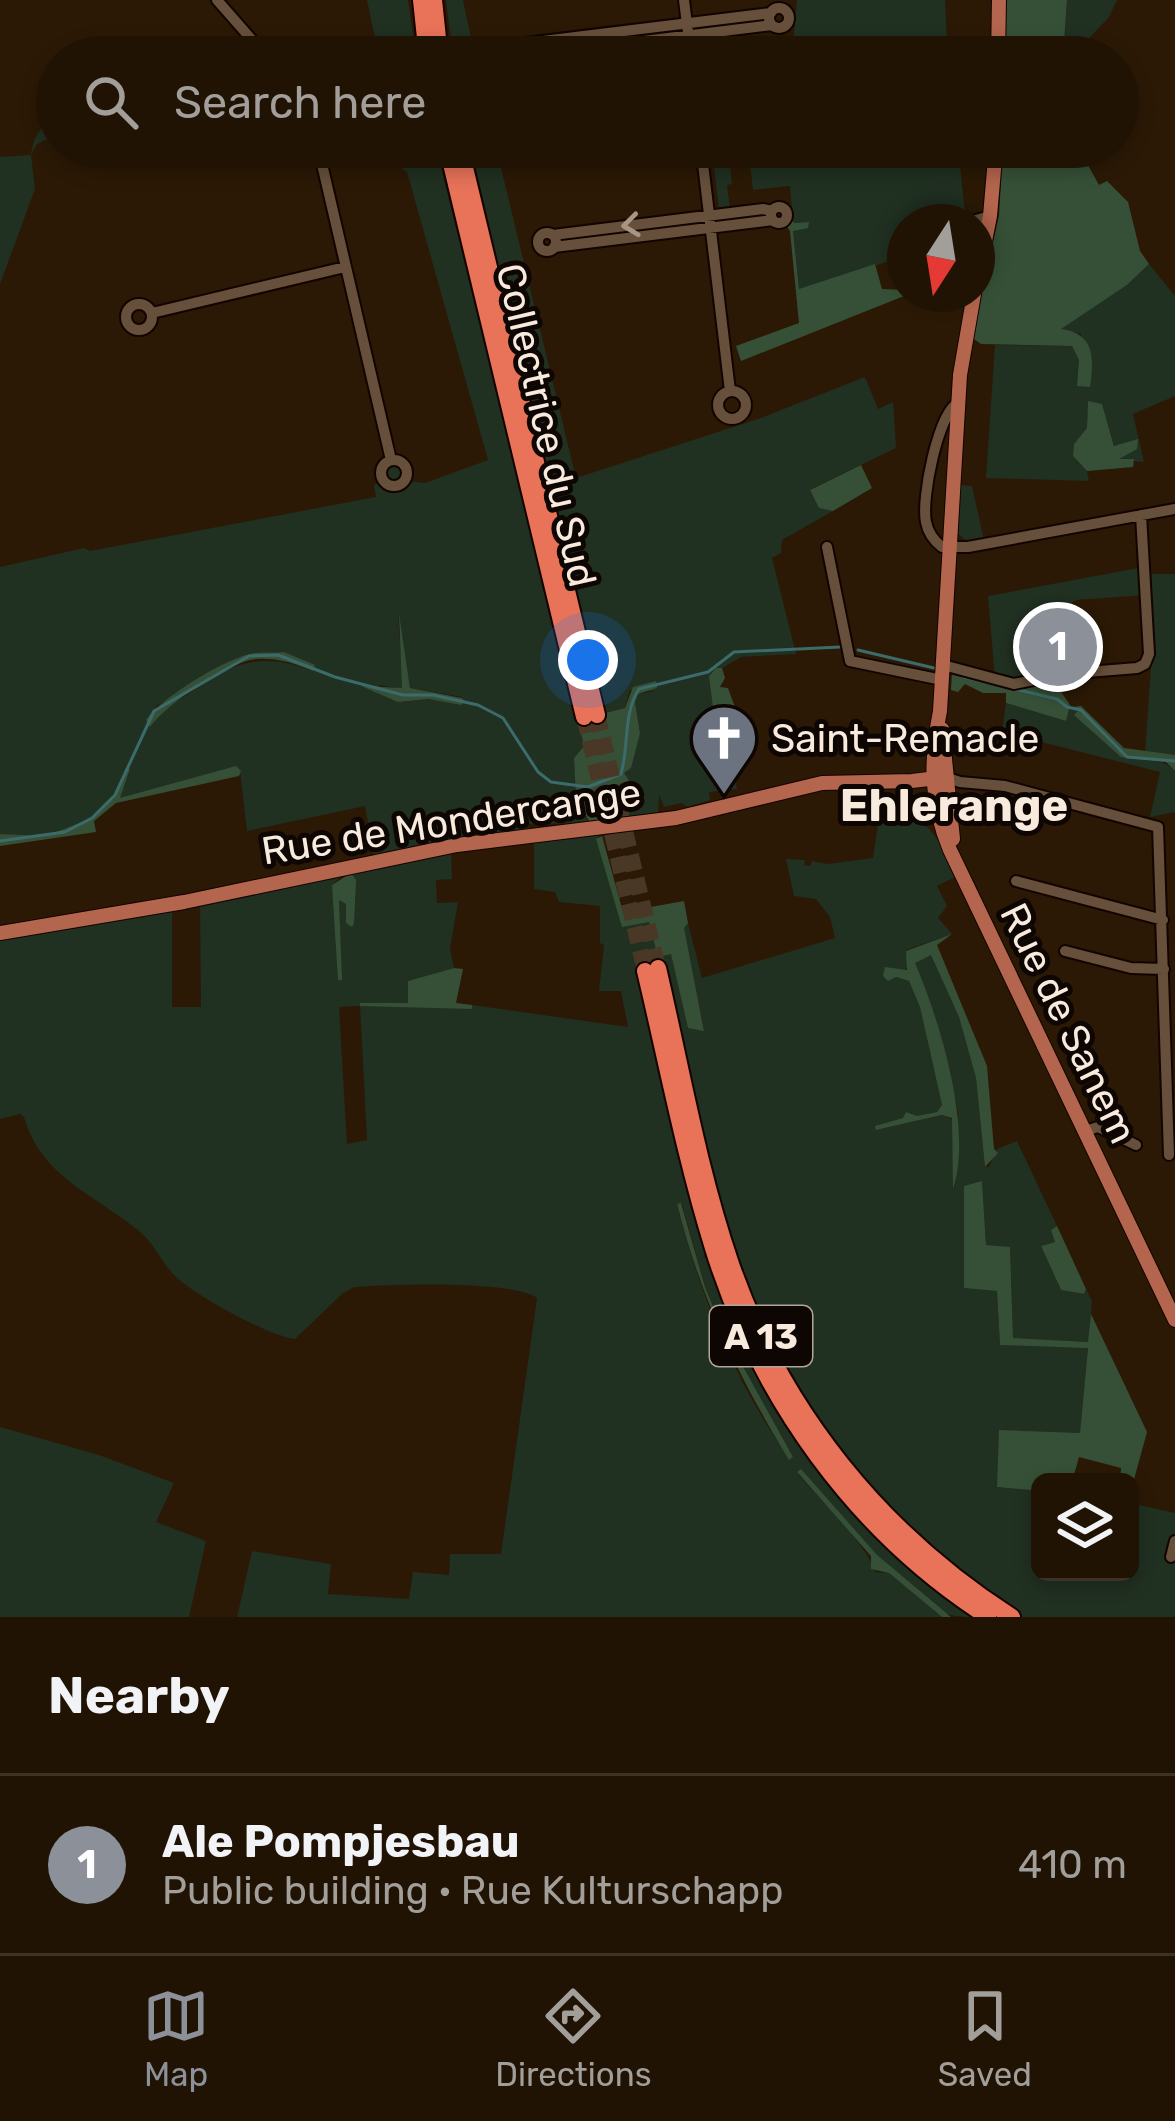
<!DOCTYPE html>
<meta charset="utf-8">
<style>
body{margin:0;font-family:Rubik,sans-serif;background:#2d2013;color:#f1f3f6}
.controls{position:absolute;right:36px;bottom:36px;display:grid;overflow:hidden;border-radius:18px;box-shadow:0 6px 18px #0003}
.controls button{width:108px;height:108px;display:grid;place-items:center;padding:0;border:0;border-bottom:3px solid #3d3226;background:#201304;color:#f1f3f6;font:60px sans-serif}
.compass{position:absolute;left:887px;top:204px;width:108px;height:108px;border-radius:50%;background:#201304;box-shadow:0 6px 18px #0003;rotate:192deg}
.you{position:absolute;left:588px;top:660px;width:42px;height:42px;margin:-30px;border:9px solid #fff;border-radius:50%;background:#1a73e8;box-shadow:0 0 0 18px #1a73e833}
.badge{display:grid;place-items:center;width:78px;height:78px;border-radius:50%;background:#8c9099;color:#fff;font-size:39px;font-weight:700}
.pin{position:absolute;translate:-50% -50%;border:6px solid #fff;box-shadow:0 3px 12px #0006}
.list{margin:0;padding:0;list-style:none}
h2{display:flex;justify-content:space-between;align-items:center;height:156px;margin:0;padding:0 48px;font-size:51px}
h2 small{font-size:39px;font-weight:400;color:#a29e9a}
.list li{display:grid;grid-template-columns:78px 1fr auto;gap:36px;align-items:center;box-sizing:border-box;height:180px;padding:0 48px;border-top:3px solid #3d3226}
.list b{display:block;font-size:45px;white-space:nowrap}
.list p{margin:0;font-size:39px;white-space:nowrap;color:#a29e9a}
.list em{font-size:39px;font-style:normal;color:#a29e9a}
.icon{flex:none;width:66px;height:66px;fill:none;stroke:currentColor;stroke-width:2;stroke-linecap:round;stroke-linejoin:round}
.map{position:relative;flex:none;width:1175px;height:1617px;overflow:hidden}
.search{position:absolute;background:#201304;box-shadow:0 6px 18px #0003;left:36px;right:36px;top:36px;height:132px;display:flex;align-items:center;gap:30px;box-sizing:border-box;padding:0 42px;border-radius:66px;color:#a29e9a;font-size:45px}
.sheet{height:336px;background:#201304}
nav{display:flex;justify-content:space-around;align-items:center;box-sizing:border-box;height:168px;border-top:3px solid #3d3226;background:#201304;font-size:33px;color:#a29e9a}
nav a{display:grid;justify-items:center;gap:6px}
nav .on{color:#8c9099}
.map>svg:first-child{display:block}
.green{fill:#203021;fill-rule:evenodd}
.forest{fill:#365037}
.lines{fill:none;stroke-linecap:round;stroke-linejoin:round}
.stream{stroke:#3c6b6c;stroke-width:3}
.highway-tunnel{stroke:#4a3826;stroke-width:16;stroke-dasharray:16 8;stroke-linecap:butt}
.minor-casing{stroke:#130400;stroke-width:14}
.major-casing{stroke:#130400;stroke-width:16}
.highway-casing{stroke:#130400;stroke-width:20}
.minor{stroke:#66503b;stroke-width:10}
.major{stroke:#b4654d;stroke-width:14}
.highway{stroke:#e87359;stroke-width:16}
.oneway{stroke:#a89684}
.labels{text-anchor:middle;stroke-width:10;stroke-linejoin:round;paint-order:stroke}
.shield{fill:#0e0602;stroke:#b2a69c;stroke-width:3}
.shield-label{font-size:36px;font-weight:bold;fill:#f8ebde}
.street-label{font-size:39px;fill:#f8ebde;stroke:#0e0602}
.poi-label{font-size:39px;fill:#f8ebde;stroke:#0e0602;text-anchor:start}
.quarter-label{font-size:45px;font-weight:bold;fill:#f8ebde;stroke:#0e0602}
</style>
<div class="map">
<svg width="1175" height="1617" viewBox="0 0 1175 1617">
<rect width="100%" height="100%" fill="#2b1905"/>
<path class="green" d="M367,0h41l8,57h-37z
M446,0h17l12,57h-22z
M797,0h148l3,57h-156z
M1067,0h50l-8,17 -37,40h-9z
M57,118v15l-21,12 -5,10 4,34 -35,95v-127l31,-2c3,-19 8,-28 26,-37z
M397,147h39l148,599 -10,12 3,41 -6,1 19,23 -64,1 2,6 -154,26 -9,-50 -118,25 -7,-60 -121,28 11,-29c-21,35 -54,72 -101,67 -10,-1 -18,-3 -29,-3v-267l84,-19 6,3 286,-54 -2,-12 9,-4 -2,-13 13,-9 11,6 1,16 19,2 63,-23 -81,-288 -6,-4zM398,614l12,74 52,9 -1,8 -33,-6 -30,3 -19,-17 24,4zM284,652l28,19c-67,-27 -94,5 -150,40l-7,-4 95,-54z
M471,147h25l80,331 185,-60 104,-41 13,32 15,-7 3,46 -85,41 8,18 14,4 -51,29 -1,13 -9,5 24,96 -55,3 -32,19 22,45 3,23 5,7 -8,1 6,37 -28,3 1,8 -23,7 -5,-4 -18,4 -5,-12 -1,20 -30,3 -5,-45 17,-40 -5,-31 3,-8 16,-3 -24,-1 -5,18 -23,6z
M740,147h218l8,75h-61v34l-106,34 -6,-60 15,-8 -15,1 -3,-37 -37,4 -3,-26 -20,2 2,18 -5,1 3,23 -11,1 -7,-59z
M1149,264l26,32v100l-42,18 11,48 -25,-2 -17,-55 -14,-3 -1,26 -13,16 -1,12 14,15 2,10 -103,-3 9,-133 77,1 7,14 -2,26 4,-52 -23,-4 69,-45z
M959,485l13,1 12,54 -15,3 -13,-11z
M1144,567l1,7h30v181l-30,-2 6,-85 -6,-73 -69,5 -6,4 -4,11 -26,3 5,60 -14,5 -36,-4 -7,-83z
M1006,703l60,18 4,-16c20,10 41,46 59,52 18,6 32,-1 46,14v41l-25,5 10,-45 -158,-40z
M917,814l29,36 9,27 -18,9 10,20 -9,12 14,16 -46,16 3,16 -13,11 13,4 11,26 22,98 -5,7 -61,14v4l67,-15 9,4 2,70 4,-77 -16,-72 -28,-78 17,-8 28,63 17,61 9,89h4l8,-18 20,-8 40,85 -5,4 3,12 -14,4 20,44 23,4 2,-5 6,12 -3,41 -76,-3 -3,-91 -24,-3 -4,-63 -18,4v102l33,2 3,54 88,3 -8,87 -83,53 43,4v81h90v-69l45,10v104h-153l-64,-44 -87,-82 -72,-96 -37,-72 -39,-109 -52,-219 36,258 -4,3 5,3c31,90 75,179 141,248 38,39 84,74 125,110 -10,0 -19,0 -27,-3 -55,-31 -107,-96 -146,-145l-4,4c21,25 71,72 78,99l14,1 53,44h-705l15,-66 79,13 -3,30 81,5 4,-27 36,3 1,-21h51l36,-256c-23,-18 -149,-14 -183,-11l-12,7 -47,45c-27,-3 -103,-45 -122,-65 -13,-14 -19,-31 -34,-43 -45,-37 -98,-54 -115,-114l-4,-3 -20,5v-180l172,-27v95h29l-1,-103 144,-30 -12,11 9,95 -2,-81 7,5v19l5,-50 100,-20 1,26 -16,1 1,23 21,-1 -8,47 4,19 -46,13 1,22h-48l111,5v-3l156,22 -7,-36h-22l5,-46 -4,-2v-37l-41,-4 -4,-10 -21,-3v-47l67,-9 -4,7 25,86 26,-5 23,31 17,76 16,2 -21,-103 5,-4 14,55 133,-40 -5,-21 -14,-18 -22,-3 -8,-37 19,1 -1,5 6,1 2,-5 16,3 45,-6 6,-40zM360,1006l7,134 -20,4 -8,-137zM682,1204l23,83 18,43 70,127 -3,2c-55,-75 -90,-165 -113,-254z
M0,1427l99,28 75,28 -18,39 50,19 -17,76h-189z"/>
<path class="forest" d="M1004,0h63l-4,57h-43v-9h-13l-4,-4z
M1003,147h75l21,38 8,-4 21,21 12,49 9,13 -22,21 -66,44c34,5 33,28 29,58l-13,-1 2,-26 -7,-14 -91,-2 -10,-7 28,-121z
M792,219l2,4 15,-1 -1,6 -15,3 6,58 76,-25 7,25 23,1 4,4 -168,67 -5,-15 63,-23 -9,-92 -4,-6z
M1088,401l14,3 12,42 24,-7 -1,10 -18,10h15l-1,8 -46,4 -14,-15 1,-12 13,-16z
M861,465l11,23 -39,23 -14,-3 -9,-18z
M399,614l11,74 52,10 3,4 -4,3 -33,-6 -30,3 -37,-16 41,2z
M284,652l31,13 -2,6c-20,-8 -35,-13 -57,-12 -29,3 -89,45 -106,68l-4,-7c16,-23 80,-62 108,-67 10,-1 21,0 30,-1z
M716,668h6l3,10 -5,9 8,1 24,66 -20,7 -1,-9 7,-2 -7,-29 -16,2 -6,-47z
M952,673l62,11 37,-7 19,28 -4,16 -60,-18v-10h-23l-18,-9 -7,8 -7,-2z
M656,681l1,7 -19,6 -3,8 5,31 -9,35 -7,5 7,11 -7,10 4,24 -38,5 -6,-11 -10,2 -4,-14 6,-2 -2,-40 10,-12 -6,-26 47,-12 8,-21z
M1081,706l43,42 51,7v16l-9,-9 -45,-5 -47,-42 5,-5 -6,-3z
M236,766l5,5 -2,5 -123,27 -22,18 2,11 -96,14v-12l46,2 46,-18 23,-23 11,-27 4,1 -10,29z
M602,836l21,76 61,-11 4,22 -4,5 20,103 -16,-3 -17,-74 -13,3 -9,-35 -27,5 -26,-88z
M351,873l5,7 -2,43 -2,4 -6,-4v-19l-7,-4 3,80h-4l-6,-95z
M952,934l-15,11 50,121 7,83 4,4 -13,14 -9,-89 -17,-61 -28,-62 -16,8c25,58 58,166 38,226l-1,-71 -10,-3 -66,15 -1,-4 28,-8 3,-6 11,4 20,-4 5,-7 -22,-98 -11,-26 -13,-4 -8,4 -5,-5 2,-9 22,3 -1,-19z
M454,968l9,1 -7,34 16,2v4l-112,-3v-3h48v-22z
M982,1181l4,64 24,2 3,91 75,4 3,-28 56,118 -17,62v-12h-10l1,-14 -42,-11 -7,25h-32v9l-43,-4 2,-57 81,3 8,-85 -88,-3 -3,-54 -33,-3v-102z
M681,1203l24,84 18,43 70,127 -4,3c-51,-84 -88,-161 -112,-256z
M1057,1226l29,63 -2,5 -23,-4 -20,-44 14,-4 -4,-12z
M801,1469l76,86 74,62h-9l-53,-44 -18,-4v-13l-74,-84z"/>
<g class="lines">
<path class="stream" d="M858,650l76,18
M964,677l93,22 10,8 14,3 46,47 48,4
M0,841l65,-9 27,-14 23,-23 39,-84 95,-55 29,-1 57,22 68,18h30l45,10 25,13 35,54 13,10 37,5 33,-13c8,-27 2,-61 18,-85l69,-17 26,-20 106,-5"/>
<path class="highway-tunnel" d="M597,715l61,253
M584,717l61,254"/>
<g class="minor-casing">
<path id="minor" d="M217,0l50,57
M684,0l7,57
M769 18a10 10 0 1 1 20 0a10 10 0 1 1-20 0Z
M493,47l278,-34
M479,57l1,-10 8,-3 6,5v8
M515,57l257,-32
M318,147l73,313
M701,147l29,244
M771 215a8 8 0 1 1 16 0a8 8 0 1 1-16 0Z
M969,222l21,-6
M538 242a9 9 0 1 1 18 0a9 9 0 1 1-18 0Z
M553,235l210,-26 9,2
M554,247l219,-27
M126 317a13 13 0 1 1 26 0a13 13 0 1 1-26 0Z
M152,313l193,-46
M718 405a14 14 0 1 1 28 0a14 14 0 1 1-28 0Z
M959,402c-21,10 -38,97 -33,120 2,11 7,18 16,25h26l207,-38
M381 473a13 13 0 1 1 26 0a13 13 0 1 1-26 0Z
M827,547l23,114 92,19
M943,665l71,19 49,-10 74,-6 8,-4 4,-10 -8,-139
M945,777l15,5 45,4 153,41 11,328
M1016,881l147,39
M1065,951l66,17 33,1
M1085,1131l13,-4 38,18
M1171,1557l4,-16"/>
</g>
<g class="major-casing">
<path id="major" d="M998,57l1,-57
M977,282l13,-66 6,-69
M974,294l-14,81 -20,336c-10,50 -10,91 10,139l225,470
M942,729l11,110
M0,933l184,-31 273,-57 219,-27 146,-35 90,-2 33,-4"/>
</g>
<g class="highway-casing">
<path id="highway" d="M421,0l6,57
M434,0l6,57
M447,147l137,570
M460,147l137,568
M658,968c23,98 40,200 73,296 51,147 150,269 281,353
M645,971c22,92 40,187 68,277 46,149 142,284 275,369"/>
</g>
<use href="#minor" class="minor"/>
<use href="#major" class="major"/>
<use href="#highway" class="highway"/>
</g>
<defs><path id="oneway-chevron" d="M-2-3.5L2.5 0L-2 3.5" fill="none" stroke-width="1.6" stroke-linecap="round" stroke-linejoin="round" transform="scale(3)"/></defs>
<use class="oneway" href="#oneway-chevron" transform="translate(631 225) rotate(173)"/>
<defs>
<g id="church-pin" transform="scale(3.45)"><path d="M0 17L-7.5 6A9.5 9.5 0 1 1 7.5 6Z" fill="#6b7280" stroke="#0e0602"/><path d="M-1.2-6h2.4v3.5h3.3v2.4h-3.3V6h-2.4V-.1h-3.3v-2.4h3.3Z" fill="#fff"/></g>
</defs>
<g fill-rule="evenodd">
<use href="#church-pin" x="724" y="738"/>
</g>
<g class="labels">
<rect class="shield" x="710" y="1306" width="102" height="60" rx="9"/>
<g class="shield-label">
<text x="761" y="1349">A 13</text>
</g>
<g class="street-label">
<text transform="translate(547 425) rotate(77)" y="14">Collectrice du Sud</text>
<text transform="translate(451 821) rotate(-9)" y="14">Rue de Mondercange</text>
<text transform="translate(1069 1023) rotate(64)" y="14">Rue de Sanem</text>
</g>
<g class="poi-label">
<text x="771" y="752">Saint-Remacle</text>
</g>
<g class="quarter-label">
<text x="954" y="821">Ehlerange</text>
</g>
</g>
</svg>
<div class="controls">
<button><svg class="icon" aria-label="layers" viewBox="0 0 24 24"><path d="M12 4l9 5-9 5-9-5zM3 14l9 5 9-5"/></svg></button>
</div>
<svg class="compass" viewBox="-18 -18 36 36"><path d="M0-13l5 13h-10z" fill="#e53935"/><path d="M0 13l5-13h-10z" fill="#a29e9a"/></svg>
<div class="you"></div>
<div class="pin badge" style="left:1058px;top:647px">1</div>
<div class="search"><svg class="icon" aria-label="search" viewBox="0 0 24 24"><circle cx="10" cy="10" r="6"/><path d="M15 15l6 6"/></svg>Search here</div>
</div>
<section class="sheet">
<h2>Nearby<small></small></h2>
<ul class="list">
<li><span class="badge">1</span><div><b>Ale Pompjesbau</b><p>Public building · Rue Kulturschapp</p></div><em>410 m</em></li>
</ul>
</section>
<nav>
<a class="on"><svg class="icon" aria-label="map" viewBox="0 0 24 24"><path d="M3 6l6-2 6 2 6-2v14l-6 2-6-2-6 2zM9 4v14M15 6v14"/></svg>Map</a>
<a><svg class="icon" aria-label="directions" viewBox="0 0 24 24"><path d="M12 3l9 9-9 9-9-9zM9 14v-3h6M13 9l2 2-2 2"/></svg>Directions</a>
<a><svg class="icon" aria-label="saved" viewBox="0 0 24 24"><path d="M7 4h10v16l-5-4-5 4z"/></svg>Saved</a>
</nav>
